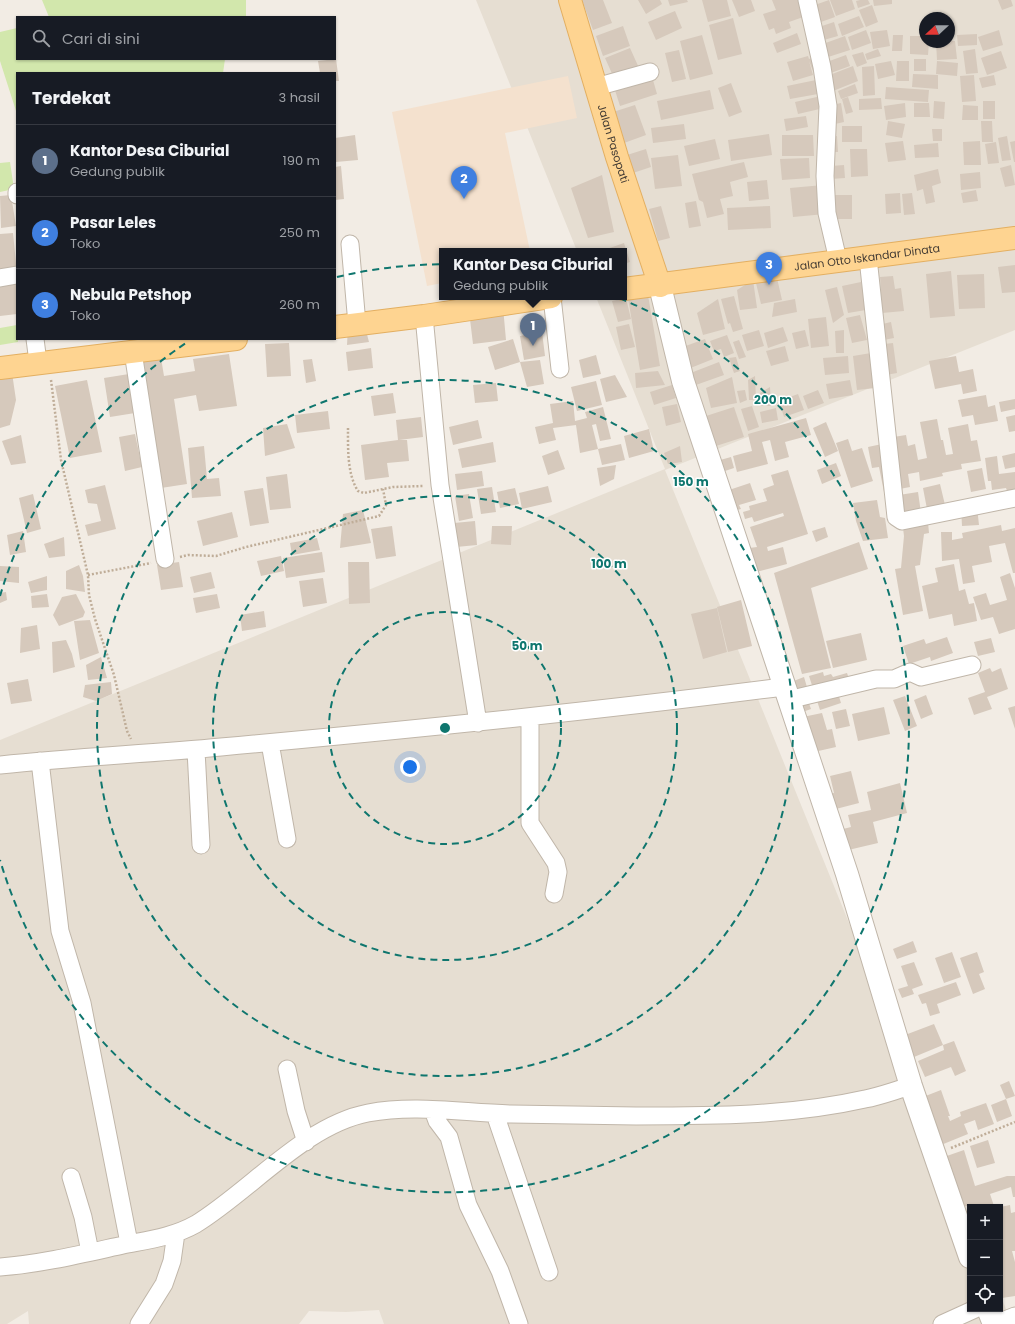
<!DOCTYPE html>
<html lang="id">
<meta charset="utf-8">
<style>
body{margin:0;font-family:Poppins,sans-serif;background:#20242c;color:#f1f3f6}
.controls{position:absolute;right:12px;bottom:12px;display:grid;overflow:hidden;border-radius:0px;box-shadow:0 1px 3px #0004}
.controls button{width:36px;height:36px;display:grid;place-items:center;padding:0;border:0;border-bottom:1px solid #363941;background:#171b24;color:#f1f3f6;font:20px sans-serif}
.compass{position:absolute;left:919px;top:12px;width:36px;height:36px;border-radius:50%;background:#171b24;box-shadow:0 1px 3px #0004;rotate:248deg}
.you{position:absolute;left:410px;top:767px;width:14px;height:14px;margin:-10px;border:3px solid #fff;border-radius:50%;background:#1a73e8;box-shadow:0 0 0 6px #1a73e833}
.badge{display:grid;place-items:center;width:26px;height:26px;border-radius:50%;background:#2563eb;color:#fff;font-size:13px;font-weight:700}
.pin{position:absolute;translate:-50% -33px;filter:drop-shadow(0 1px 2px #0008)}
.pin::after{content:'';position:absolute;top:21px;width:14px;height:12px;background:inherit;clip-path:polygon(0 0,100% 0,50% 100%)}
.popup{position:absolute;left:439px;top:248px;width:188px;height:52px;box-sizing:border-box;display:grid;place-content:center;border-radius:0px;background:#171b24;filter:drop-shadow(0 1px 3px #0005);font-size:13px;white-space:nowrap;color:#9ea1a6}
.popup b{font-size:15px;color:#f1f3f6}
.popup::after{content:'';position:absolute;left:50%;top:100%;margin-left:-8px;border:8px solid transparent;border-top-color:#171b24}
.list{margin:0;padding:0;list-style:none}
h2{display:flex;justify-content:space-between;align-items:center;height:52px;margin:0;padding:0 16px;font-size:17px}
h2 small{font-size:13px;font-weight:400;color:#9ea1a6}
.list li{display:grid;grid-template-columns:26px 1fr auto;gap:12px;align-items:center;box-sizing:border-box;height:72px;padding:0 16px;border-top:1px solid #363941}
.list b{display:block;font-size:15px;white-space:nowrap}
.list p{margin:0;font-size:13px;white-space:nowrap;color:#9ea1a6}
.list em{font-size:13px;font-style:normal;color:#9ea1a6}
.icon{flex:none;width:22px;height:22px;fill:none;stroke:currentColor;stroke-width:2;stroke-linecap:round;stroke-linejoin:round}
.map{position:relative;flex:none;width:1015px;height:1324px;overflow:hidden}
.search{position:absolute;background:#171b24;box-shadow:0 1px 3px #0004;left:16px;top:16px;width:320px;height:44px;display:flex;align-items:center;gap:10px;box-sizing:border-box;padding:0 14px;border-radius:0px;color:#9ea1a6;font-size:15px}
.panel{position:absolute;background:#171b24;box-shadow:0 1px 3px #0004;left:16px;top:72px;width:320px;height:268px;border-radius:0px}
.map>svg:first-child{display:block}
.residential{fill:#e6ded2;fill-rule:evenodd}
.commercial{fill:#f4e1ce}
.park{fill:#d2e7ac}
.building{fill:#d6c9bc}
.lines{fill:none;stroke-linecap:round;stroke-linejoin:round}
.minor-casing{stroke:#c0b6a9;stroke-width:19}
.tertiary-casing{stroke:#c0b6a9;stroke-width:24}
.primary-casing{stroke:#e3af61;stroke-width:24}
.path{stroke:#bfad98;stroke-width:2.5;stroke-dasharray:2 2;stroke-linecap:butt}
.minor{stroke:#fff;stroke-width:17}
.tertiary{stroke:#fff;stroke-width:22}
.primary{stroke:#fed491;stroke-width:22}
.ring{fill:none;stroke:#0f766e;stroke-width:2;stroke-dasharray:7 5}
.labels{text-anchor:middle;stroke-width:3;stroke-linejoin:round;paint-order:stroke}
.street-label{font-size:11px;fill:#443c34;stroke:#fff}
.centre{fill:#0f766e;stroke:#fff;stroke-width:2}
.ring-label{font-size:12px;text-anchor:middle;font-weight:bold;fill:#0f766e;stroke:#fff;stroke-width:3;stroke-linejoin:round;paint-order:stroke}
</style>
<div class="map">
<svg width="1015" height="1324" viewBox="0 0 1015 1324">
<rect width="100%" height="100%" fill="#f2ece4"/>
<path class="residential" d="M476,0h539v330l-350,140 305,751v88h30v-15l12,30h-628l-5,-14 -33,2 -37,-1 -10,13h-270l-1,-13 -21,13h-7v-584l665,-271 -69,-172h28v-46h-47zM925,18h24v24h-24z"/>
<path class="commercial" d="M568,76l9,42 -72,15 25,118h-88v32l-15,3 -35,-174z"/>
<path class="park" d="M42,0h204v17h-197z
M17,28v31h208l-2,14h-206v41l-17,-53v-29z
M10,162l4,27 -14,3v-29z
M17,325l1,17 -18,3v-17z"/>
<path class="building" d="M582,0h21l9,23 -19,7z
M638,0h22l2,4 -16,10z
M668,0h19l1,2 -18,4z
M702,0h25l4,16 -23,6z
M732,0h19l4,11 -16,6z
M772,0h28l6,16 -17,6 2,6 -15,6 -2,-6 -5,2 -6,-16 13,-4z
M829,0l6,17 -17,6 -6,-17z
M830,0h22l3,9 -19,7z
M860,0h8l2,4 -12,4 -2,-7z
M873,0h19v4l-18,2z
M998,0h13l2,6 -11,4z
M872,5l6,17 -12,5 -7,-17z
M675,11l7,17 -26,12 -8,-18z
M859,16l5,11 -22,9 -4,-12z
M733,18l9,36 -24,6 -9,-35z
M834,22l4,14 -18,5 -4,-13z
M623,26l7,20 -27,10 -7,-20z
M866,30l5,13 -19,7 -4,-13z
M887,30l3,16 -17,3 -3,-17z
M999,30l4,15 -20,6 -5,-14z
M797,33l4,11 -24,9 -4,-10z
M977,34v11l-19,1 -1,-11z
M702,35l11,39 -23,6 -10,-39z
M893,35h10l-1,16h-10z
M845,36l5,14 -25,8 -5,-13z
M910,36h15v6h4l-1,13 -18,-1z
M949,41h6l2,18 -20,1 -1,-18z
M630,48l9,20 -25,10 -9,-20z
M878,49l3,7 -14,4 -2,-6z
M975,49l3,24 -12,1 -3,-23z
M679,50l7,29 -14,3 -7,-29z
M1001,51l6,17 -20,7 -6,-17z
M863,52l4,11 -10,4 -5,-12z
M846,55l4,11 -22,8 -4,-11z
M808,56l1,3 5,-2 4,13 -5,1 -4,-10 4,14 -20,6 -6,-19z
M336,59l3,22h-4v-8h-15l-2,-12z
M914,59h12v12h-12z
M891,61l4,14 -17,4 -3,-15z
M897,61h12v20h-13z
M937,61l21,2 -1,13 -21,-2z
M853,66l5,15 -25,10 -6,-15z
M874,66l1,29 -12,1 -1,-29z
M651,73l6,21 -37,12 -7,-22z
M913,74l25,1v14l-26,-2z
M974,75l2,26 -14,1 -2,-26z
M994,75l2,10 -14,3 -3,-10z
M816,80l2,14 -28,5 -3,-13z
M731,83l11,29 -13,5 -11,-29z
M855,84l3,9 -17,6 -3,-8z
M886,87l43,3 -1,12 -43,-3z
M710,90l4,19 -53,11 -4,-19z
M821,96l3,12 -26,6 -3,-12z
M848,97l5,15 -7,2 -4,-15z
M881,98l1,11 -23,1v-11z
M934,101l11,1 -1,17 -11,-1z
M983,101h12v18h-12z
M841,103l3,19 -9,2 -3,-19z
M905,103l1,14 -20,3 -2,-14z
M914,103h15l1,14h-16z
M635,105l11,30 -22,8 -11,-31z
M963,105l15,1v14h-16z
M806,116l2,11 -22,4 -2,-12z
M888,121l17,3 -3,14 -16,-3z
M981,121h11l1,21h-11z
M684,124l2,15 -33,4 -2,-15z
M842,126h20v16h-20z
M932,129h10v12h-9z
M769,134l3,21 -41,6 -3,-21z
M355,135l3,25 -22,2 -1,-24z
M782,135h31l1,21h-32z
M837,136l1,16h-9l-1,-15z
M1007,136l4,24 -9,1 -4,-23z
M715,139l5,20 -31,7 -5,-20z
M903,141l3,19 -18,2 -3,-19z
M980,141l1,24h-17l-1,-23z
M1015,141v21h-1l-4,-20z
M996,142l3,21 -11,1 -3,-20z
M938,143l1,14 -24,1 -1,-13z
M646,149l5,18 -18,6 -6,-18z
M850,149h17l1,27 -17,1z
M678,155l4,31 -27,3 -4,-31z
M809,158l1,20 -28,2 -2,-21z
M744,162l4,15 -18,5 3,14 -13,3 4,15 -17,4 -4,-16 -4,-2 -7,-26z
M844,165l1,13 -14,1v-13z
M1011,165l4,20 -10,2 -5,-19z
M341,166l3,33 -9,1v-33z
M938,169l3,14 -9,3 3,16 -9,2 -3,-15 -6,2 -3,-16z
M980,172l1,16 -20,2 -1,-16z
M602,175l12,57 -26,6 -17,-50z
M767,180l2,19 -20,2 -2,-19z
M823,185l2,29 -32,3 -3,-29z
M976,190l2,11 -15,2 -2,-10z
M900,193l1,20 -15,1 -1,-20z
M912,193l3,21 -11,1 -2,-21z
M11,195l5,31 -15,2 -1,-32z
M828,195h24v24h-23z
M696,201l5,25 -12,2 -4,-25z
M661,206l9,32 -12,3 -9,-32z
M770,206l1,22 -43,2 -1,-22z
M13,233l4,40 -17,1v-40z
M624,243l6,19 -6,2v-13h-23z
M1015,265v27l-13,1 -4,-26z
M951,271l4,45 -25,2 -4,-44z
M984,274l1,34 -26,1 -2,-34z
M893,276l2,13 6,-1 3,23 -33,3 -2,-24 12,-1 -1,-12z
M777,278l5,22 -21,4 -5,-21z
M16,280l1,34 -17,2v-34z
M753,280l4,28 -17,2 -3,-20z
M861,282l5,28 -18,3 -6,-27z
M837,287l7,28 -11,8 -8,-33z
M648,295l12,71 -20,4 -12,-72z
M734,296l9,33 -10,3 -3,-9 -2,1 -7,-25z
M626,298l5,21 -13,3 -6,-21z
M718,299l7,30 -22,6 -6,-22z
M795,299l2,13 -25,5 2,-14z
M503,307l3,33 -33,4 -4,-33z
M860,315l7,25 -15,3 -6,-25z
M826,317l3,29 -18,2 -3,-29z
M891,322l3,16 -16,3 -4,-15z
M364,323l5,19 -22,3 1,-18z
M629,324l6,23 -14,3 -5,-23z
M783,327l5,14 -20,7 -4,-15z
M759,330l5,16 -17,5 -5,-16z
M805,330l4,16 -13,3 -4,-16z
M844,330v23h-8l-1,-22z
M542,332l3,24 -21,4 -4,-24z
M727,335l7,18 -10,4 -3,-8 -7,2 -4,-10z
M513,339l7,23 -25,8 -7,-23z
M705,339l8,20 -25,10 -8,-21z
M739,340l7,17 -7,2 -6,-17z
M289,343l2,33 -24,1 -2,-33z
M893,343l4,30 -17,3 -5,-31z
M785,346l4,15 -18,5 -5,-15z
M371,348l2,20 -25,3 -2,-19z
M871,353l4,35 -18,2 -4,-34z
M229,354l8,52 -38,5 -3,-16 -22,4 13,85 -26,4 -19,-127 19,-3 3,18 31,-5 -2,-12z
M596,355l5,19 -18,4 -4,-18z
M848,356l1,17 -24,2 -2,-17z
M956,356l3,16 14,-3 4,22 -14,3 -2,-10 -26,5 -6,-28z
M736,357l4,14 -6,2 -5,-15z
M312,359l4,22 -10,2 -3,-23z
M540,360l4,24 -17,3 -7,-25z
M719,362l5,13 -31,11 -5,-12z
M11,366l5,34 -6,25 -10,3v-58z
M658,371l7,14 -29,3 -1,-15z
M129,374l6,39 -25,4 -6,-39z
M615,375l12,22 -21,5 -6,-23z
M755,376l1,24h-7l-1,-20z
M732,377l5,26 -26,5 -5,-20z
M87,380l15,72 -32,6 -15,-72z
M850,380l3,15 -24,4 -3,-15z
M596,381l6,24 -25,6 -6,-24z
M496,383l2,18 -23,2 -2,-18z
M672,385l4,13 -22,7 -4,-13z
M770,387l1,19h-11v-13z
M745,390l2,10 -7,3 -3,-12z
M818,390l6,13 -16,6 -5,-13z
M393,393l3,20 -22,3 -3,-20z
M798,394l6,16 -20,7 -5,-16z
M986,395l2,12 7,-2 3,16 -23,4 -2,-10 -11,2 -4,-17z
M1015,399v10l-14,3 -2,-10z
M573,401l2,20 12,-3 -2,-6 18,-5 8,32 -11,2 -4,-17 -4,1 6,24 -18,4 -4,-28 -23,3 3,12 -17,4 -4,-17 18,-4 -3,-19z
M677,404l4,18 -15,4 -4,-19z
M752,406l7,21 -11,4 -7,-22z
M734,407l10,30 -28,9 -10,-30z
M776,408l2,12 -16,3 -2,-11z
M328,411l2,18 -33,4 -2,-18z
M1015,415v16l-6,1 -3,-15z
M421,417l2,20 -24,3h8l2,21 -22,2 2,14 -24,3 -4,-35 37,-5 -2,-20z
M806,418l5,17 -26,7 4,15 -14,4 -5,-21 -8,2 6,22 -31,8 -4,-16 19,-5 -4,-17z
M937,419l4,21h2l3,15 7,-1 -5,-26 20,-4 3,17 6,-1 4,21 -20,3 1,5 -20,4 1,3 -23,5 -1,-9 -11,2 2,13 -26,5 -5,-25 -7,1 -4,-21 14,-3 -1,-5 25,-4 2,11 7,-2 3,16 9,-2 -7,-36z
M478,420l4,18 -29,7 -4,-18z
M826,422l12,29 -13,6 -12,-29z
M287,424l8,24 -30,8 -2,-28z
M649,429l5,22 -25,7 -5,-22z
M135,434l7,33 -17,4 -6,-34z
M21,435l5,28 -15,2 -9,-24z
M848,439l4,12 10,-3 11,33 -22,7 -15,-45z
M493,442l3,20 -34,6 -4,-19z
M621,444l4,16 -23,5 -4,-16z
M204,446l3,33 12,-1 2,18 -29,2 -4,-50z
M680,446l2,16 -14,2 -4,-11z
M558,450l7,19 -17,6 -6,-19z
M1015,453v14l-10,2 -3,-13z
M997,456l2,18 16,-2v32l-3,1 -6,-17 -14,2 -1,-9h-3l-3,-23z
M731,457l3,11 -18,6 -3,-12z
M836,463l5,13 -19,8 -5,-14z
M616,465l-2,14 -14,7 -3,-18z
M982,468l4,21 -15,3 -4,-21z
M788,470l20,64 -41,13 1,4 15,-4 4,17 -31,8 -7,-24 8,-1 -7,-20 34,-11 -1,-3 -29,9 -2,-5 -7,2 -2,-7 7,-2 -1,-4 18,-5 -4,-12 11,-4 -3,-10z
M482,471l2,15 -27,4 -2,-16z
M287,474l4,34 -21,2 -4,-33z
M750,483l6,17 -17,5 2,4 -12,3 -6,-20z
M940,484l5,21 -18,4 -4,-21z
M105,485l11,44 -28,7 -3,-11 16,-4 -4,-17 -9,-1 -3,-13z
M548,486l4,16 -30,7 -3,-16z
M492,487l4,25 -15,2 -4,-25z
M263,488l6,35 -19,3 -6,-35z
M515,488l4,16 -19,4 -3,-16z
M918,492l3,21 6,-1 2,21 -5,1 -4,31 -5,1 8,45 -20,4 -8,-46 6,-1 3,-32 -5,-41z
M33,494l8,35 -14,4 -8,-35z
M469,494l4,24 -14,3 -4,-25z
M877,500l3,17 5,1 3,20 -25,3 -7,-20 -3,-18z
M977,507l2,18 -17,1 -1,-18z
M363,510l8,33 -31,5 3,-34z
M232,512l6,25 -35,9 -6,-25z
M475,521l2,24 -21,2 -2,-24z
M1001,525l1,6 13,-3v45h-2l-8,-30 -16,3 3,16 -20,4 3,16 -12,2 -4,-25 -17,2 -1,-29h11v8l11,-2 -1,-5z
M392,526l4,30 -20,3 -5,-30z
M492,526h20l-1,19 -20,-1z
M825,527l3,10 -12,5 -4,-11z
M23,531l3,21 -16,3 -3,-20z
M64,537l1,19 -16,2 -5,-14z
M317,538l3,12 -28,5 -2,-12z
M859,542l9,27 -57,19 20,80 -29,6 -28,-101z
M322,552l3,20 -39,6 -3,-20z
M281,556l3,15 -23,5 -4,-15z
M179,562l4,25 -22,3 -4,-25z
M348,562h21l1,41 -21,1z
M954,564l5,27 6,-2 4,15 5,-1 3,18 -23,5 -2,-12 -23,5 -7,-33 16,-4 -3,-14z
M79,565l4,11 2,16 -19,-3v-18z
M0,566l19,1v16l-19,-2z
M211,572l4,16 -21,5 -4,-16z
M1010,573l5,15v41l-16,5 -6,-17 -12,3 -8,-23 13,-4 4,12 17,-5 -7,-23z
M47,576v14l-16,3 -3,-11z
M323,578l4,25 -24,4 -4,-26z
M6,592l1,8 -7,3v-10z
M47,594l2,13 -17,1 -1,-12z
M76,594l9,18 -2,5 -24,9 -6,-11 9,-18z
M217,594l3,14 -24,5 -3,-15z
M741,600l11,46 -24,6 -11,-45z
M717,608l10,44 -24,7 -12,-45z
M264,611l2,16 -24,4 -2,-16z
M90,620l9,33 -19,7 -6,-39z
M37,625l3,24 -20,4 1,-25z
M861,633l6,27 -34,8 -7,-27z
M947,637l6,16 -22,8 -1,-4 -21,7 -6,-18 21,-7 2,5z
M991,638l4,14 -17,4 -4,-14z
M66,640l6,14 3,13 -22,6 -1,-31z
M101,657l6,21 -19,2 -2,-15z
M990,668l2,4 9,-4 7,21 -21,8 5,12 -18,6 -6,-17 17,-6 -7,-19z
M823,672l1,4 7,-2 2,3 14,-4 4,12 -14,5 4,13 -21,7 -11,-34z
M804,677l5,17 -3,1 5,14 -14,5 -6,-32z
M28,679l4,22 -21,3 -4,-21z
M111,682l1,12 -16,7 -13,-4 2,-12z
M926,695l7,19 -12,5 -7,-19z
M905,696l12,30 -12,5 -12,-31z
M1015,706v23l-7,-21z
M884,707l6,27 -32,7 -6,-27z
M846,709l4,17 -14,3 -4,-17z
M822,713l5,17 5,-1 4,18 -22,5 -16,-34z
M851,771l8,32 -27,7 -4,-16 6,-1 -4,-17z
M900,783l7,30 -34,9 5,21 -34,8 -5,-21 12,-3 -3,-12 23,-5 -4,-18z
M913,941l4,11 -20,7 -4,-10z
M952,952l9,25 -17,6 -9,-25z
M977,952l7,20 -5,2 6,15 -12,5 -13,-36z
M914,962l9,23 -11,4 2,5 -12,4 -4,-9 10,-3 -7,-20z
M956,982l5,13 -24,9 3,9 -10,3 -4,-13 -4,1 -4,-9z
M934,1024l9,21 -29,12 -9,-22z
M954,1041l12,30 -11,5 -4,-9 -26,10 -7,-16 26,-11 -1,-5z
M1009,1081l6,15 -9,3 -6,-14z
M941,1090l9,26h-2l2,5 11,-5 -1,-4 26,-9 8,21 -16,6 -3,-10 -11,4 4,10 -27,11 -18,-48z
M1006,1099l6,17 -15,6 -6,-17z
M988,1140l7,23 -18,5 -7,-22z
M964,1150l11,36 32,-10h8v21h-2l-2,-10 -21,7 4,12 -22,1 -1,-2 -8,2 -22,-49z
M1010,1205l1,8 4,-1v39h-3l3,11v34l-13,2 -2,-10v-81z"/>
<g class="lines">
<g class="minor-casing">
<path id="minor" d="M807,0l15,67 6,39 -3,70 2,37 11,47
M596,87l54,-15
M17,192v3
M350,244l7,80
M868,258l28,259 6,4 113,-23
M0,278l17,-3
M552,297l8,72
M424,316l16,169 38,238
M35,339l3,23
M133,352l32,207
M788,700l88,-21h18l16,-7 11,5 51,-12
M530,718v105l26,40 2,9 -4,22
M270,743l17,96
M196,750l5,95
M40,761l20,170 22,72 47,240
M0,765c73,-8 147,-11 221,-18 188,-17 375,-36 562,-60
M287,1069l9,42 10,31
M433,1110l4,11 12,16 19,68 32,66 19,53
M495,1114l54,158
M71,1177l12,40 7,35
M0,1267c41,-3 82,-13 123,-22 25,-5 50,-8 73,-21 54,-33 109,-99 172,-111 47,-9 96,0 143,1 42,1 83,1 125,2 77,0 154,0 229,-17 16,-3 31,-9 46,-13
M139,1324l25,-40 8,-23 4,-28
M942,1324l33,-15
M995,1324l20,-8"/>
</g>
<g class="tertiary-casing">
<path id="tertiary" d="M660,286l23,95 164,493 64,212 59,171
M988,1309l6,15"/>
</g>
<g class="primary-casing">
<g id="primary">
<path id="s1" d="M570,0l47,157 43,129"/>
<path id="s2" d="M624,289l391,-51"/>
<path d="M335,327l89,-11 127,-19"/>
<path d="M0,368l236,-29"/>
</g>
</g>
<path class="path" d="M51,380l10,80 27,115 1,20 6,24 19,56 13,56 4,8
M348,428c0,20 -1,46 10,63l6,2 29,-6 31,-1
M180,557l8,-2 28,1 30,-9 133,-31 7,-11 -3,-16
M88,575l63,-12
M951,1148l64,-26"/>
<use href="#minor" class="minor"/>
<use href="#tertiary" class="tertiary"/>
<use href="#primary" class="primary"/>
</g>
<g class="ring">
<circle cx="445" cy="728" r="116"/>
<circle cx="445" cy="728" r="232"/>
<circle cx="445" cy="728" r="348"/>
<path d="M0 596A464 464 0 0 1 189 341M337 277A464 464 0 1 1 0 860"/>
</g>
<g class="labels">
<g class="street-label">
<text dy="4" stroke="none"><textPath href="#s1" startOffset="150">Jalan Pasopati</textPath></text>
<text dy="4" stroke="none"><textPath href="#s2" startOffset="245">Jalan Otto Iskandar Dinata</textPath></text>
</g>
</g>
<circle cx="445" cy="728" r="6" class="centre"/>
<g class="ring-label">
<text x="773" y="404">200 m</text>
<text x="691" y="486">150 m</text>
<text x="609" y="568">100 m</text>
<text x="527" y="650">50 m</text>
</g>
</svg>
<div class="controls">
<button>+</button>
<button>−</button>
<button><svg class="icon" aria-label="locate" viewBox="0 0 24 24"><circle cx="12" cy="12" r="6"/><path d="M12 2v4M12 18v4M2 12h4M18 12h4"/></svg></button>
</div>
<svg class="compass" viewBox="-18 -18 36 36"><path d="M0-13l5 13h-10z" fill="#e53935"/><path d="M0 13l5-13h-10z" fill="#9ea1a6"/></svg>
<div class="you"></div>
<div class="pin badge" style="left:533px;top:346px;background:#5c6f8a">1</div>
<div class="popup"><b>Kantor Desa Ciburial</b>Gedung publik</div>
<div class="pin badge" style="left:464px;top:199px;background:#3f7fe0">2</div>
<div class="pin badge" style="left:769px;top:285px;background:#3f7fe0">3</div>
<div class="search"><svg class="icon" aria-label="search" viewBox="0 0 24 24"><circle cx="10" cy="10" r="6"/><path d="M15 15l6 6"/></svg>Cari di sini</div>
<section class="panel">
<h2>Terdekat<small>3 hasil</small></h2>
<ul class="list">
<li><span class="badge" style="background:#5c6f8a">1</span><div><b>Kantor Desa Ciburial</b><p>Gedung publik</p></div><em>190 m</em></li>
<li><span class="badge" style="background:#3f7fe0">2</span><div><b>Pasar Leles</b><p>Toko</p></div><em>250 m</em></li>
<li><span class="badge" style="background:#3f7fe0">3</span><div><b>Nebula Petshop</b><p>Toko</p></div><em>260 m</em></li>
</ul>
</section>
</div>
